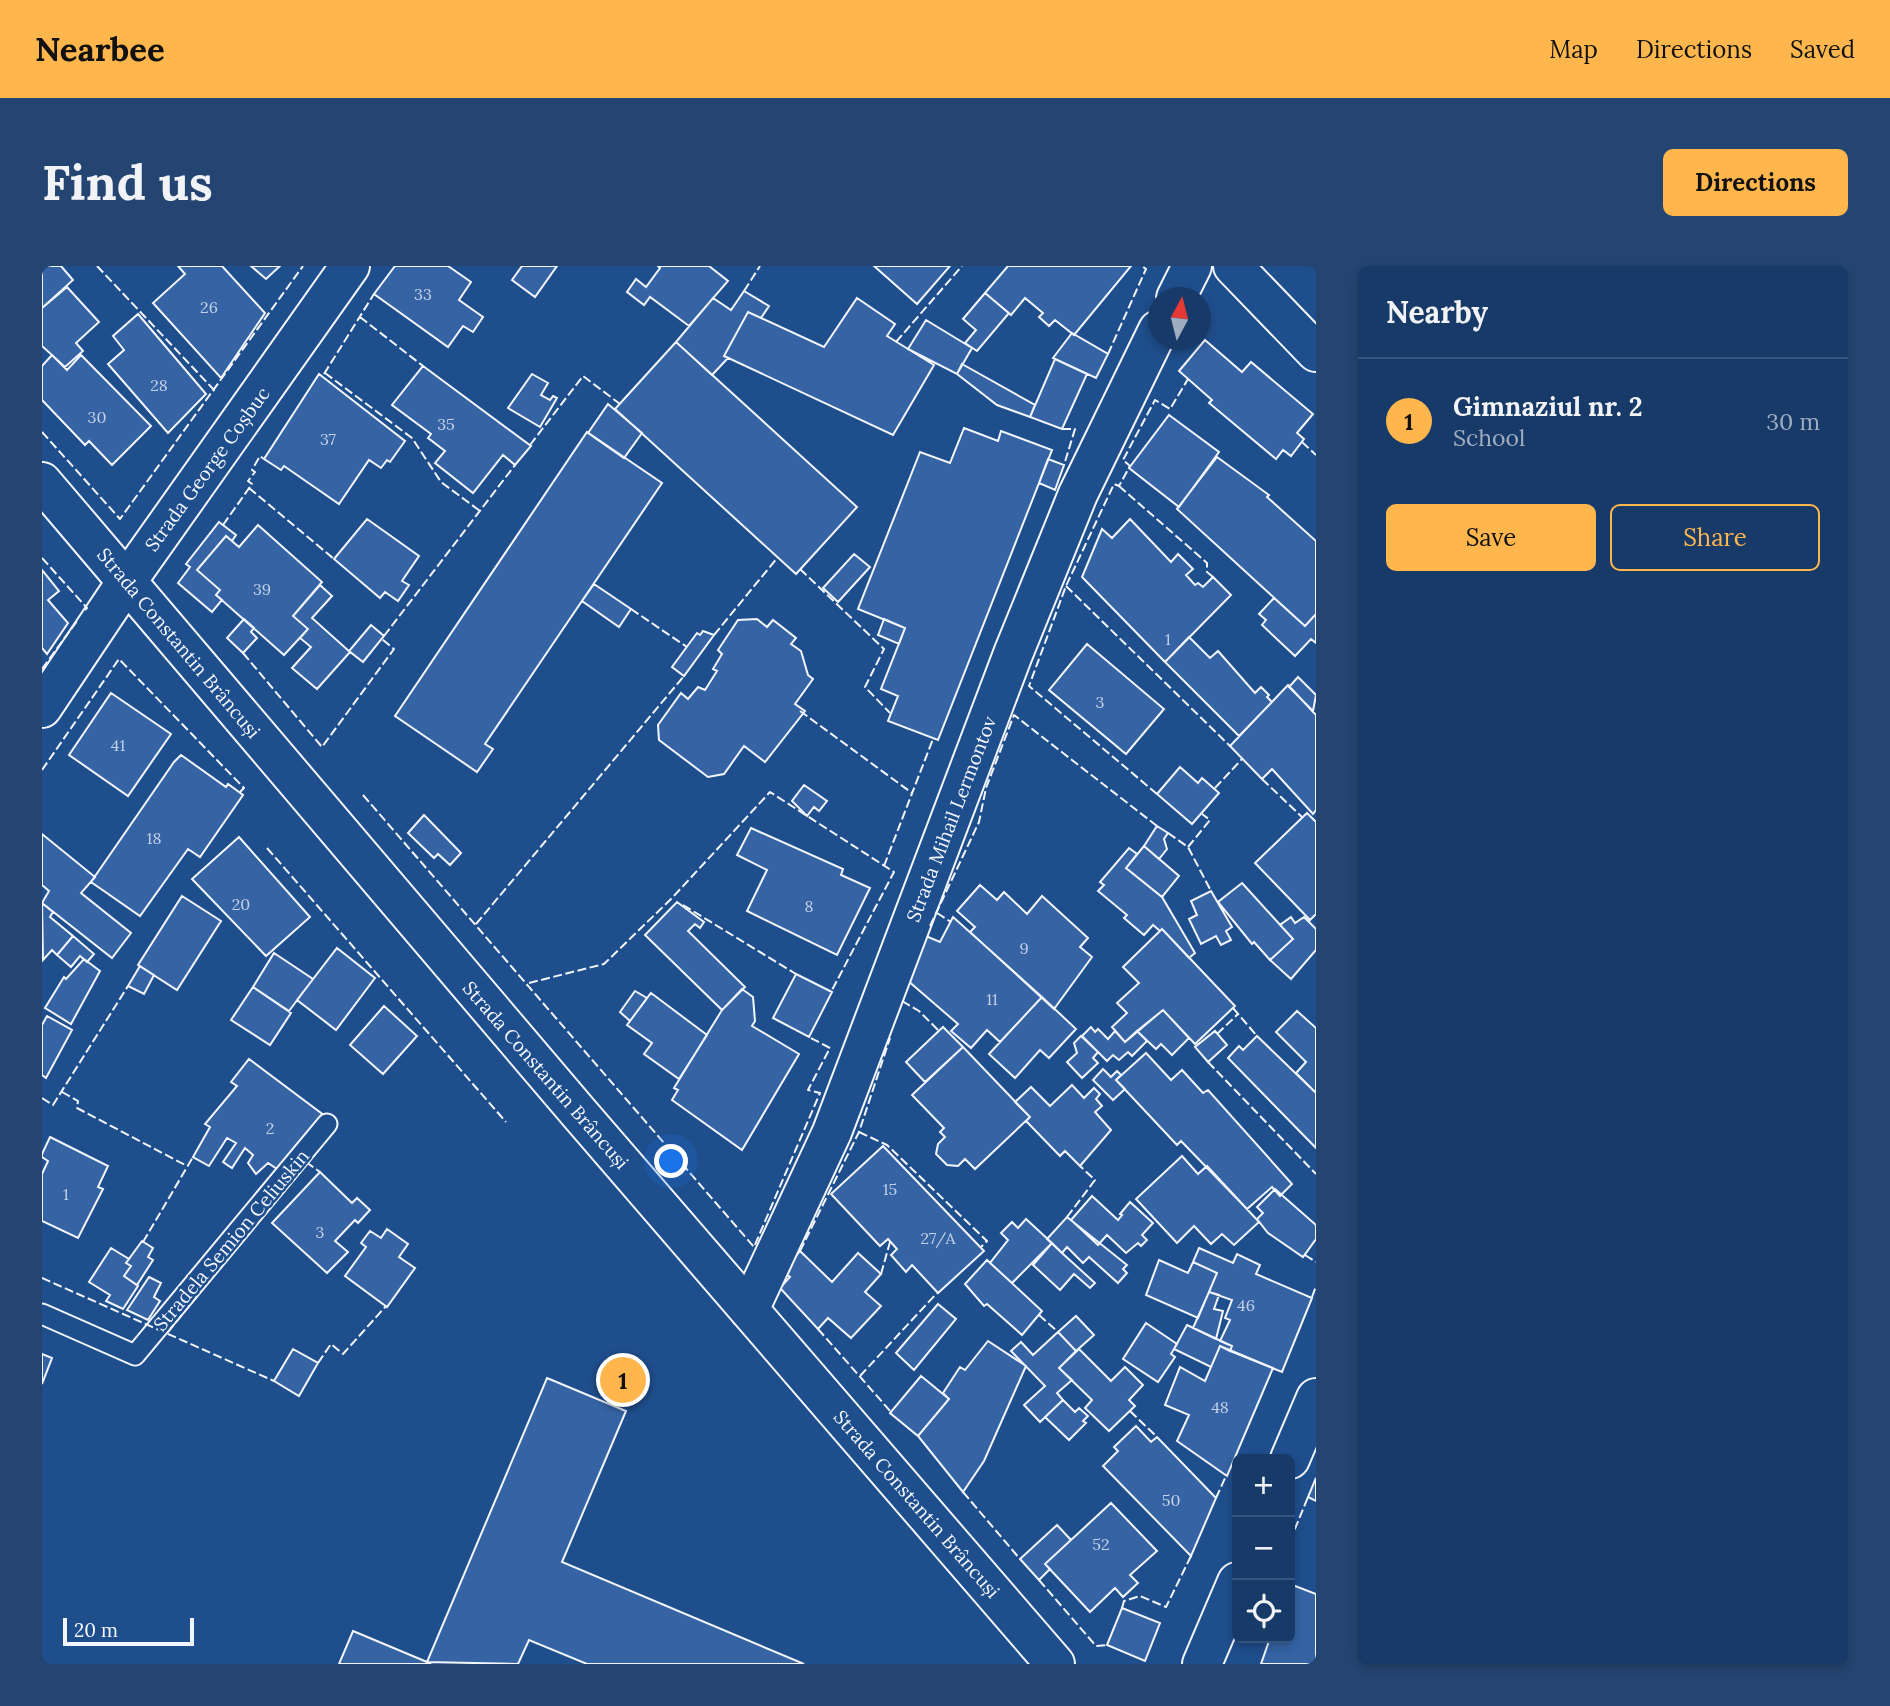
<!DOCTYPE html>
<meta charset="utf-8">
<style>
body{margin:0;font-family:Lora,serif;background:#244571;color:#f1f3f6}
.controls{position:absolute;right:21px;bottom:21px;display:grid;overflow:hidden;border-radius:10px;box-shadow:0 4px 10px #0003}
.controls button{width:63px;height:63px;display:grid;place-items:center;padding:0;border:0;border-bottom:2px solid #36547d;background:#173a69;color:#f1f3f6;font:35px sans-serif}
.compass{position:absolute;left:1106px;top:21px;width:63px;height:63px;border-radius:50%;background:#173a69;box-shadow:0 4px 10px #0003;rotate:7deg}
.scale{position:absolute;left:21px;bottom:18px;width:131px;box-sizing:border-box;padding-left:7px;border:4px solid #f2f6ff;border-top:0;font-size:19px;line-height:24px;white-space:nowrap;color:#f2f6ff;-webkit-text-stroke:5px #1f4e8c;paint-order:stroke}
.you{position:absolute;left:630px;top:896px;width:24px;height:24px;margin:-18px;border:5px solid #fff;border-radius:50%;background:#1a73e8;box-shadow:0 0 0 10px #1a73e833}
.badge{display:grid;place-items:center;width:46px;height:46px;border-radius:50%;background:#ffb74d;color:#111;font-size:23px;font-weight:700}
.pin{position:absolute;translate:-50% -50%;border:4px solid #fff;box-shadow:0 2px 7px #0006}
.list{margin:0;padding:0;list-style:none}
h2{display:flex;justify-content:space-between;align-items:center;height:91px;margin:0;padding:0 28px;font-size:30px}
h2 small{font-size:23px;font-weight:400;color:#9eadc0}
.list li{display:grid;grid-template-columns:46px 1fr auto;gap:21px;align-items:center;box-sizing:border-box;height:126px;padding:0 28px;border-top:2px solid #36547d}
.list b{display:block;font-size:26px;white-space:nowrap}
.list p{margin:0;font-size:23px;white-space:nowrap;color:#9eadc0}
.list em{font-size:23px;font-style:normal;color:#9eadc0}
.actions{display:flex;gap:14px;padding:21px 28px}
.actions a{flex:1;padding:16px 0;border:2px solid #ffb74d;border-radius:10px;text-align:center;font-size:24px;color:#ffb74d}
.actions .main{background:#ffb74d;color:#111}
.icon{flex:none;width:38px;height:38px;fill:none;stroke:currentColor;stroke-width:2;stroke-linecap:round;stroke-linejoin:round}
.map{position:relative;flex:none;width:1274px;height:1398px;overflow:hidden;border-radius:10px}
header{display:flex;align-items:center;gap:42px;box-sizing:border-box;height:98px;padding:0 35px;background:#ffb74d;color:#111}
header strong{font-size:33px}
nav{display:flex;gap:38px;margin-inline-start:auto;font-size:24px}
.intro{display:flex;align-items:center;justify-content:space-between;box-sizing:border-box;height:168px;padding:0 42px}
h1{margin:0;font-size:49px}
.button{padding:18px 32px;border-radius:10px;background:#ffb74d;color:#111;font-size:24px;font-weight:700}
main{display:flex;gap:42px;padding:0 42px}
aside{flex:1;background:#173a69;border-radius:10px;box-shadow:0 4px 10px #0003}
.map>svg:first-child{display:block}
.building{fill:#3563a3;stroke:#f2f6ff;stroke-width:2}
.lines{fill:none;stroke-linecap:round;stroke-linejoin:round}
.lane-casing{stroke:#f2f6ff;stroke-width:23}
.street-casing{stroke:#f2f6ff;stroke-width:42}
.secondary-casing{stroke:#f2f6ff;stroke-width:42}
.lane{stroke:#1f4e8c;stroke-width:19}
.street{stroke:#1f4e8c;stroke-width:38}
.secondary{stroke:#1f4e8c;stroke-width:38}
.fence{stroke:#f2f6ff;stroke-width:2;stroke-dasharray:9 3.5;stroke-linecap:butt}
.labels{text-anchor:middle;stroke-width:5;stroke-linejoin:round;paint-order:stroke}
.number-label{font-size:16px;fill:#c3d1e8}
.street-label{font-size:19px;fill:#f2f6ff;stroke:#1f4e8c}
</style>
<header>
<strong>Nearbee</strong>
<nav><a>Map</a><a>Directions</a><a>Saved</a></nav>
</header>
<div class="intro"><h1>Find us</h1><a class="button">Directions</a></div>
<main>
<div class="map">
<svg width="1274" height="1398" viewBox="0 0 1274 1398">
<rect width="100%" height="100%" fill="#1f4e8c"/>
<path class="building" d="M0,0h19l12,14 -31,28z
M136,0h44l43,47 -44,65 -68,-75 32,-29z
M209,0h29l-14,13z
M353,0h53l23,16 -12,18 24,17 -10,15 -10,-6 -15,21 -74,-53z
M480,0h35l-22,31 -23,-17z
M616,0h51l19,15 -39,45 -39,-29 -6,8 -17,-13 9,-13 10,8 14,-19z
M832,0h76l-33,38z
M966,0h123l-57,69 -19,-15 -6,6 -10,-9 4,-4 -18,-15 -14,17 -26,-22z
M25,21l32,35 -23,21 7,8 -18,16 -23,-21v-38z
M702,25l25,15 -8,12 -13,-6 -24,44 4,2 -16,17 -36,-33 37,-44 18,12z
M943,27l24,20 -32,38 -12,-8 11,-13 -13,-11z
M815,32l38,26 -8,12 47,29 -41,70 -169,-79 24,-44 76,35z
M96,48l68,80 -38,39 -60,-69 16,-14 -11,-14z
M884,54l46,28 -15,26 -49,-25z
M1030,67l36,21 -12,24 -43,-20z
M1163,74l37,32 9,-10 62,52 -16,19 7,6 -13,17 -8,-6 -7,9 -67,-56 3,-3 -33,-29z
M634,76l181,165 -61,67 -181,-165z
M10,89l15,15 14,-15 70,71 -39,39 -23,-24 -4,4 -43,-45v-34z
M1013,93l32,15 -25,55 -32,-12z
M920,98l73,41 -5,12 -33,-12 -40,-31z
M381,100l108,80 -16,19 -12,-10 -30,38 -38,-30 10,-12 -17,-13 3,-4 -39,-29z
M277,108l86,67 -15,21 -3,-2 -6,8 -12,-8 -30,44 -55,-38 -3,4 -17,-11z
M490,108l16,9 -7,12 9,5 3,-4 4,2 -17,29 -32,-19z
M566,138l34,29 -18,25 -36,-25z
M1127,149l50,37 -40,55 -50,-39z
M922,162l34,13 3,-10 51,19 -114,290 -50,-19 10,-25 -17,-7 24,-61 -47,-19 62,-157 30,11z
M545,166l75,51 -177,261 8,5 -16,23 -82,-56z
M1175,191l52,38 -2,2 49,44v73l-11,12 -128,-117z
M1006,193l16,6 -9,25 -16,-7z
M325,253l52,37 -17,25 7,4 -11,16 -13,-9 -5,6 -46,-39z
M1088,253l41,43 7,-8 15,15 -7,6 9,10 3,-2 5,4 10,-10 18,18 -66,67 -83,-85 20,-48 10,9z
M177,256l17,13 -4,6 -6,-5 -29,34 23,20 -4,5 6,5 -10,12 -34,-29 12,-16 -4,-3z
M216,259l64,57 -29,34 15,13 -24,26 -68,-60 4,-5 -23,-20 29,-34 13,11z
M812,288l16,13 -32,35 -15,-14z
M0,304l17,21 -11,9 20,23 -21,31 -5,-6z
M552,318l37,25 -12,18 -37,-26z
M278,319l12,11 -20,22 38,34 -33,37 -25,-21 19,-21 -11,-9 8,-9 -15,-13z
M1232,332l31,28 11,-12v29l-5,-4 -16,17 -33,-31 4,-5 -7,-6z
M202,353l10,9 -3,4 6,6 -14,15 -16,-15z
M715,353l10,8 6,-7 23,18 -5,6 10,7 7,24 5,4 -18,25 10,7 -40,51 -21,-16 -20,28 -16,3 -49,-37 -1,-15 23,-32 7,6 10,-12 7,3 12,-19 -4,-2 9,-15 -4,-4 20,-30z
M842,353l21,9 -6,16 -21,-9z
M329,359l13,11 -21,26 -14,-11z
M661,365l11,4 -30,41 -12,-9 25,-34 3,2z
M1147,371l21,21 8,-7 37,42 6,-6 8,8 -2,2 5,5 -33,34 -74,-74z
M1045,378l77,65 -38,45 -77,-64z
M1256,411l18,18 -3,16 -24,-24z
M1246,419l28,30v95l-3,4 -41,-45 -10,10 -32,-33z
M69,427l60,41 -43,62 -59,-41z
M139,489l45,32 2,-3 15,11 -43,62 -12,-8 -48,67 -49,-34 83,-120z
M1138,501l18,16 4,-5 17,15 -27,31 -35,-30z
M762,519l23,16 -8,10 -5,-4 -7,9 -15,-15z
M1265,547l9,9v92l-6,6 -55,-57z
M382,549l37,38 -11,12 -12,-11 -4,4 -26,-25z
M1115,560l11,7 -4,6 3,10 -8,10 -15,-13z
M709,562l92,41 -2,6 29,13 -33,67 -90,-44 20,-41 -30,-15z
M0,568l53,43 -14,16 50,40 -19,25 -70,-55 7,-12 -7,-6z
M197,571l71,80 -44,39 -74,-77z
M1102,580l35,30 -17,21 -36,-29z
M1087,582l8,6 -11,14 36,29 33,56 -6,5 -27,-29 -2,2 -7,-6 -9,10 -20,-17 3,-3 -29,-24 6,-6 -4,-3z
M1200,617l51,56 -23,21 -16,-18 -2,2 -34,-42z
M938,619l17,15 7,-8 23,22 15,-18 46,42 -8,9 12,10 -38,52 -84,-77 5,-5 -18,-16z
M1169,625l21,36 -6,4 5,9 -10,5 -5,-9 -15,8 -12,-25 8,-4 -6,-14z
M140,630l39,25 -44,69 -39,-25z
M635,636l27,20 -4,6 -5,-4 -7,7 57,56 -23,23 -77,-75z
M0,637l11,9 -3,5 23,19 -16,19 -5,-5 -9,10z
M911,651l89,80 -42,45 -13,-12 -16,18 -20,-17 7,-7 -51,-44 19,-44 14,6z
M1249,651l4,6 9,-6 12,12v21l-25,29 -21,-19 23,-21 -13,-14z
M1120,663l73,77 -40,38 -32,-34 -38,32 -13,-15 15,-14 -10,-10 22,-20 -16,-16z
M31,670l21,18 -7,8 -7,-6 -9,11 -14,-12z
M295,682l38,30 -39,52 -39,-30z
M232,687l39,26 -24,32 -36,-24z
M42,693l16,12 -29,53 -26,-16 19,-31 2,2z
M98,700l14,9 -10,19 -16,-8z
M754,708l36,18 -23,45 -36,-19z
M211,721l38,26 -21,32 -39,-25z
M700,723l11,8 2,24 -3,5 47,28 -57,96 -70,-50 6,-10 -4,-2 48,-78z
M593,725l12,7 -17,23 -10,-9z
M609,727l56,42 -28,44 -35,-25 8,-11 -25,-18z
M1000,731l34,32 -27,29 -9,-8 -25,28 -26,-24z
M342,740l33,30 -34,38 -33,-29z
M1121,744l26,28 -17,17 -11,-11 -5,5 -19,-18z
M1255,745l19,17v65l-20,-20 10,-11 -30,-30z
M5,750l25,14 -26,48 -4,-3v-50z
M901,761l20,20 -38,35 -19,-20z
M1049,761l4,5 3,-3 10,10 7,-8 10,11 12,-11 10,10 -15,15 -4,-4 -9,8 -6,-5 -6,6 -25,-25z
M1173,765l12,14 -19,17 -13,-15z
M1039,770l17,16 -5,6 5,5 -16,15 -15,-16 10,-9 -3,-10z
M1215,770l59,57v55l-88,-90 11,-12 4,4z
M921,781l67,70 -55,52 -10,-10 -7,7 -11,-1 -11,-11 2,-10 7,-7 -5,-5 4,-4 -32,-33z
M1104,787l25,27 11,-10 21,23 5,-3 84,94 -12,12 -8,-9 -25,22 -66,-68 -4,4 -61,-65z
M207,793l88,66 -18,24 -14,-11 -25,33 -12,-8 -12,11 -8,-11 5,-8 -8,-7 -13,20 -9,-6 13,-19 -9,-5 -18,28 -16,-9 17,-30 -5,-3 32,-38 -6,-4z
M1061,803l8,8 6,-6 4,4 -5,5 9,9 -12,11 -20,-20z
M1030,819l12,13 10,-10 6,6 -4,5 6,7 -7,6 16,18 -31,36 -15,-15 -5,5 -34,-35 4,-4 -15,-15 16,-15 19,19z
M8,871l58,29 -10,21 5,2 -25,49 -36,-17v-47l6,-13 -6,-4v-3z
M841,880l101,105 -46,42 -26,-28 -6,7 -15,-17 6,-6 -9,-10 -8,7 -49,-52z
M1140,890l16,18 9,-8 52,56 -25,23 -12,-11 -11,10 -17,-18 -17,17 -41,-44z
M278,906l32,31 5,-5 13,12 -12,13 -3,-3 -20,21 13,11 -21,21 -55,-50z
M1233,923l41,36v14l-13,18 -35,-24 -11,-14 6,-6 -6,-6z
M1050,930l26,24 4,-5 -2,-1 10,-12 23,21 -11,12 5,5 -6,6 -3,-3 -12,10 -19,-18 -9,10 -27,-25z
M1025,951l60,48 -4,4 4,4 -9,10 -29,-26 -6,6 -16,-16 -5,6 -15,-14z
M984,953l26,24 -40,40 -22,-20 18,-23 -7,-7 11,-11 6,6z
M345,963l21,15 -9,13 16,11 -28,39 -42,-31 21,-29 -5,-4 9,-12 11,7z
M100,975l11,7 -5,9 5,3 -16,25 -13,-9 7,-10 -5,-3z
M1010,977l10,10 33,30 -5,5 -16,-14 -14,16 -27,-25z
M69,982l18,11 -3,4 5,3 -7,10 14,10 -15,23 -17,-8 4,-6 -21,-13z
M1157,982l34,15 4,-9 23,11 -4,9 56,24 -30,74 -52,-21 2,-5 -12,-5 10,-21 -5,-2 7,-18 -23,-8 8,-19 -24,-11z
M758,985l32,31 26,-29 23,21 -16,18 16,14 -30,32 -23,-20 -10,11 -38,-41 10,-11 -8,-6z
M945,994l55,51 -20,24 -35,-31 -3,2 -19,-22z
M1117,994l29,13 5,-11 24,11 -19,45 -52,-23z
M107,1011l12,6 -7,14 6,4 -12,19 -21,-10z
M1167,1026l10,3 -5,14 9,2 -7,28 -23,-11z
M896,1038l18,15 -42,51 -18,-17z
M1034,1050l18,19 -18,16 -18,-19z
M1104,1057l31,21 -6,10 4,3 -17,25 -35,-23z
M1145,1059l45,21 -2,5 -10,-5 -9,21 -37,-18z
M1016,1066l18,19 -17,17 13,12 -15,13 6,7 -23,22 -16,-17 21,-19 -34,-35 10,-9 12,13z
M946,1075l38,25 -42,95 -21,31 -45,-56 31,-37 -6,-6 17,-26 5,3z
M1178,1080l53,22 -46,108 -50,-35 12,-26 -24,-10 15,-38 25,14z
M251,1083l25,14 -19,33 -25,-15z
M1037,1083l32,32 14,-14 18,18 -14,15 6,6 -26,25 -24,-23 7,-8 -33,-32z
M0,1088l10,4 -10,26z
M879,1110l28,23 -31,37 -28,-23z
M505,1112l79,33 -64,151 242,102h-217l-58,-24 -11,24 -91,-2z
M1021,1134l12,12 4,-4 9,8 -5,5 3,2 -17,17 -24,-23z
M1094,1160l15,16 6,-5 59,61 -25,58 -88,-90 15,-15 -4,-4z
M1274,1212v23l-8,-4z
M1069,1237l46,48 -27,24 8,8 -15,14 -8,-9 -25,24 -45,-48z
M1015,1259l14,15 -26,24 5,5 -11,11 -19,-21z
M1248,1318l26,10v70h-55l9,-26h20z
M1080,1342l38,15 -15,38 -38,-16z
M311,1365l74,31 4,2h-92z"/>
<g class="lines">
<g class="lane-casing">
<path id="lane" d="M0,1048l93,41 192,-231"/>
</g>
<g class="street-casing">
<path id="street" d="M1134,32l16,-32
M0,216l537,631 476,551
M0,442l85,-127 223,-315
M707,1044l83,-178 181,-478 65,-160 80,-164
M1248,1193l26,-61
M1160,1398l35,-82"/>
</g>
<g class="secondary-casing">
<path id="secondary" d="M1191,0l83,86"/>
</g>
<use href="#lane" class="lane"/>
<use href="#street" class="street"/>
<use href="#secondary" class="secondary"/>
<path class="fence" d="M55,0l118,125
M702,25l16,-25
M318,51l63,49
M854,76l66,-76
M1066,88l38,-85 -4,-3
M283,107l87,65 29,44 39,29
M282,108l50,-80
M1020,163h13l-11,36
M0,166l78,87 183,-253
M1260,176l14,13
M488,179l53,-69 37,28
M1077,220l88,77v9l6,5
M207,222l85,71
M181,259l29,-41 -4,-3 7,-9 -3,-2 8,-14 4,3
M0,292l45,50 -2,2
M758,303l84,80 -19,38 25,26
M1024,320l164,160
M589,343l56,38
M672,369l64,-78
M342,370l131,-171
M201,387l79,94 72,-98 -12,-10
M0,403l35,-48
M758,445l112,82
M0,504l77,-111 125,129 -4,4
M1220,513l40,38
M1173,522l27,-29
M1115,528l-128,-108 37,-100 48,-102 5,2 11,-20 -7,-6 32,-60 15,9 18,-30
M321,529l391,452 66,-154 -12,-3 22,-42 -21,-11
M1126,567l20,14 23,44
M1146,581l22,-27 -8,-6
M225,582l239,274
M842,600l49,-127
M641,639l113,69
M895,647l14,9
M434,658l208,-248
M888,660l49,-104 7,-34 28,-73 143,111
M487,717l75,-19 68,-66 98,-106 124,80 -63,120
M860,735l17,10 20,20
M1191,742l24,28
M1175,768l21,-20
M1166,796l108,112
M20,826l16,9 -1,7 110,58
M0,832l11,7 75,-119
M817,866l28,13 100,96 -6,6
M264,896l14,10
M1025,951l28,-37 -15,-14
M101,976l50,-85
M758,985l59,-119 31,-94
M1263,989l11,7
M839,1008l9,-32
M0,1012l232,103
M1270,1031l4,-11
M997,1049l19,17
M776,1063l73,83
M126,1066l42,-52
M276,1097l13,-19 12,10 43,-48
M818,1110l77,-83
M1088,1145l27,26
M921,1226l57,67
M1174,1232l10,-22
M1248,1275l18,-44
M997,1314l57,66 11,-1
M1080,1342l2,-7 16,-5 26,11 25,-51"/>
</g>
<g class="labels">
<g class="number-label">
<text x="381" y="34">33</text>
<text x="167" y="47">26</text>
<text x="117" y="125">28</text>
<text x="55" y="157">30</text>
<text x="404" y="164">35</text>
<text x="286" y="179">37</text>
<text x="220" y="329">39</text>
<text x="1126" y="379">1</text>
<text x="1058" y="442">3</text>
<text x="76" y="485">41</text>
<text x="112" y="578">18</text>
<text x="199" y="644">20</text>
<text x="767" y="646">8</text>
<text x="982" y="688">9</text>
<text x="950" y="739">11</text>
<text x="228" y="868">2</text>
<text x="848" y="929">15</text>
<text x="24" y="934">1</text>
<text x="278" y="972">3</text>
<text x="896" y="978">27/A</text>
<text x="1204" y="1045">46</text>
<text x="1178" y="1147">48</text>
<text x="1129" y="1240">50</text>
<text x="1059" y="1284">52</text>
</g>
<g class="street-label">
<text transform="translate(165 203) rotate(-54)" y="7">Strada George Coșbuc</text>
<text transform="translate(137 377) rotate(50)" y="7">Strada Constantin Brâncuși</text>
<text transform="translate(909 553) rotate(-69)" y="7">Strada Mihail Lermontov</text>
<text transform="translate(504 809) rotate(49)" y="7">Strada Constantin Brâncuși</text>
<text transform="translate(189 974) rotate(-50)" y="7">Stradela Semion Celiuskin</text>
<text transform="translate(875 1238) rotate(49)" y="7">Strada Constantin Brâncuși</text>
</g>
</g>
</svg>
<div class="controls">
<button>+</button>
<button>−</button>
<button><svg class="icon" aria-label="locate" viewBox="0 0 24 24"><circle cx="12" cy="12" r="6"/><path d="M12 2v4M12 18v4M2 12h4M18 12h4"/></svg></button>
</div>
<svg class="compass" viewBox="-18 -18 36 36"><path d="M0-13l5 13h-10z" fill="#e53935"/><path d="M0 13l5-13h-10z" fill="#9eadc0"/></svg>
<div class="scale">20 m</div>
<div class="you"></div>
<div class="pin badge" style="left:581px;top:1114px">1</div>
</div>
<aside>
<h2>Nearby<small></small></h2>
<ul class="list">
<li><span class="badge">1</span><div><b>Gimnaziul nr. 2</b><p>School</p></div><em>30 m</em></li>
</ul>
<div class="actions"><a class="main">Save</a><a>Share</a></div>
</aside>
</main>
